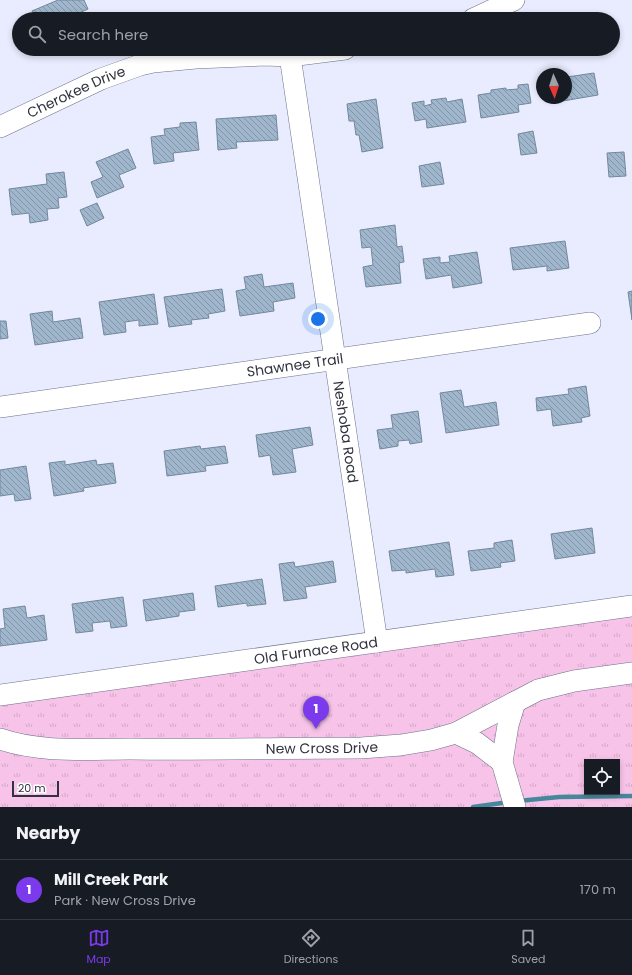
<!DOCTYPE html>
<meta charset="utf-8">
<style>
body{margin:0;font-family:Poppins,sans-serif;background:#20242c;color:#f1f3f6}
.controls{position:absolute;right:12px;bottom:12px;display:grid;overflow:hidden;border-radius:0px;box-shadow:0 2px 6px #0003}
.controls button{width:36px;height:36px;display:grid;place-items:center;padding:0;border:0;border-bottom:1px solid #363941;background:#171b24;color:#f1f3f6;font:20px sans-serif}
.compass{position:absolute;left:536px;top:68px;width:36px;height:36px;border-radius:50%;background:#171b24;box-shadow:0 2px 6px #0003;rotate:177deg}
.scale{position:absolute;left:12px;bottom:10px;width:47px;box-sizing:border-box;padding-left:4px;border:2px solid #31333e;border-top:0;font-size:11px;line-height:14px;white-space:nowrap;color:#31333e;-webkit-text-stroke:3px #fff;paint-order:stroke}
.you{position:absolute;left:318px;top:319px;width:14px;height:14px;margin:-10px;border:3px solid #fff;border-radius:50%;background:#1a73e8;box-shadow:0 0 0 6px #1a73e833}
.badge{display:grid;place-items:center;width:26px;height:26px;border-radius:50%;background:#7c3aed;color:#fff;font-size:13px;font-weight:700}
.pin{position:absolute;translate:-50% -33px;filter:drop-shadow(0 1px 2px #0008)}
.pin::after{content:'';position:absolute;top:21px;width:14px;height:12px;background:inherit;clip-path:polygon(0 0,100% 0,50% 100%)}
.list{margin:0;padding:0;list-style:none}
h2{display:flex;justify-content:space-between;align-items:center;height:52px;margin:0;padding:0 16px;font-size:17px}
h2 small{font-size:13px;font-weight:400;color:#9ea1a6}
.list li{display:grid;grid-template-columns:26px 1fr auto;gap:12px;align-items:center;box-sizing:border-box;height:60px;padding:0 16px;border-top:1px solid #363941}
.list b{display:block;font-size:15px;white-space:nowrap}
.list p{margin:0;font-size:13px;white-space:nowrap;color:#9ea1a6}
.list em{font-size:13px;font-style:normal;color:#9ea1a6}
.icon{flex:none;width:22px;height:22px;fill:none;stroke:currentColor;stroke-width:2;stroke-linecap:round;stroke-linejoin:round}
.map{position:relative;flex:none;width:632px;height:807px;overflow:hidden}
.search{position:absolute;background:#171b24;box-shadow:0 2px 6px #0003;left:12px;right:12px;top:12px;height:44px;display:flex;align-items:center;gap:10px;box-sizing:border-box;padding:0 14px;border-radius:22px;color:#9ea1a6;font-size:15px}
.sheet{height:112px;background:#171b24}
nav{display:flex;justify-content:space-around;align-items:center;box-sizing:border-box;height:56px;border-top:1px solid #363941;background:#171b24;font-size:11px;color:#9ea1a6}
nav a{display:grid;justify-items:center;gap:2px}
nav .on{color:#7c3aed}
.map>svg:first-child{display:block}
.park{fill:url(#park-tufts);fill-rule:evenodd}
.lines{fill:none;stroke-linecap:round;stroke-linejoin:round}
.stream{stroke:#47879b;stroke-width:4.5}
.building{fill:url(#building-back-hatch);stroke:#72889d}
.minor-casing{stroke:#6c718a;stroke-width:22}
.minor{stroke:#fff;stroke-width:21}
.labels{text-anchor:middle;stroke-width:3.5;stroke-linejoin:round;paint-order:stroke}
.street-label{font-size:14px;fill:#31333e;stroke:#fff}
</style>
<div class="map">
<svg width="632" height="807" viewBox="0 0 632 807">
<defs>
<pattern id="park-tufts" width="24" height="20" patternUnits="userSpaceOnUse"><rect width="24" height="20" fill="#f7c3e8"/><path d="M3 7l-1-3M5 7V3M7 7l1-3M15 17l-1-3M17 17v-4M19 17l1-3" fill="none" stroke="#d4a8c8"/></pattern>
<pattern id="building-back-hatch" width="6" height="6" patternUnits="userSpaceOnUse"><rect width="6" height="6" fill="#9fb6cc"/><path d="M-1 5l2 2M0 0l6 6M5-1l2 2" fill="none" stroke="#8295a7"/></pattern>
</defs>
<rect width="100%" height="100%" fill="#e9ecfe"/>
<path class="park" d="M632,606v201h-632v-112zM587,762h30v30h-30z"/>
<g class="lines">
<path class="stream" d="M518,801l41,-4 73,-1
M473,807l36,-5"/>
</g>
<path class="building" d="M58,0h26l4,9 -22,10h-9l-1,-1 -21,1 -3,-8z
M566,73l1,4 27,-4 4,22 -47,8v-5h15v-24h-5z
M528,84l3,19 -13,2 1,7 -38,6 -3,-23 13,-2v-3l15,-2v2l12,-1v-4z
M446,98l1,4 15,-3 4,23 -39,6 -1,-9 -11,2 -3,-18 12,-2v5l8,-2 -1,-4z
M376,99l7,49 -21,4 -3,-17h-3l-2,-14h-5l-2,-17z
M276,115l2,25 -42,2 1,6 -19,2 -2,-31z
M196,122l3,28 -26,3 1,8 -20,3 -3,-27 14,-2 -1,-6 16,-2v-4z
M533,131l4,22 -16,2 -3,-21z
M128,149l8,19 -17,7 5,12 -27,11 -6,-16 12,-5 -7,-15z
M624,152l2,24 -17,1 -2,-24z
M440,162l4,22 -22,3 -3,-21z
M64,172l3,25 -9,1 1,10 -12,1 1,11 -18,3 -1,-10 -17,2 -3,-26 38,-5 -1,-10z
M97,203l7,15 -17,8 -7,-16z
M395,225l2,22 5,-1 2,16 -5,1 2,20 -35,4 -3,-20 10,-2 -2,-18 -9,1 -2,-18z
M565,241l4,27 -22,3v-5l-34,4 -3,-22z
M477,252l5,31 -29,5 -2,-13 -25,4 -3,-20 17,-2v6l10,-1 -1,-6z
M262,274l2,13 29,-4 2,15 -22,4 1,9 -34,5 -4,-25 10,-2 -2,-12z
M222,289l3,22 -17,3 1,4 -18,2 1,4 -23,3 -5,-30z
M632,291v29l-4,-28z
M154,294l4,30 -19,2v-6l-14,2 1,10 -22,3 -5,-33z
M52,311l1,11 27,-4 3,20 -48,7 -5,-31z
M0,321h6l2,17 -8,1z
M586,386l4,30 -9,2 1,4 -29,4 -2,-17 -14,2 -1,-13 33,-4 -1,-5z
M461,390l3,17 32,-5 3,23 -53,8 -6,-40z
M418,411l4,31 -12,2 -1,-4 -11,1v5l-18,3 -3,-19 16,-2 -2,-13z
M310,427l3,18 -21,4 4,23 -23,3 -3,-20 -11,2 -3,-22z
M200,446l1,3 24,-3 3,17 -23,3 1,5 -39,5 -3,-25z
M96,460l1,5 16,-2 3,20 -33,5 1,3 -30,5 -5,-33 16,-2v4z
M26,466l5,33 -16,2 -1,-7 -14,2v-26z
M592,528l3,25 -40,6 -4,-25z
M512,540l3,21 -15,2 1,4 -30,4 -3,-20 26,-3v-5z
M449,542l5,33 -18,2 -1,-8 -29,4v-3l-14,1 -3,-20z
M333,561l3,21 -31,5 2,11 -23,3 -5,-37 15,-2 1,5z
M262,579l4,25 -19,2v-3l-29,4 -3,-21z
M193,593l2,17 -16,2v4l-33,5 -3,-21z
M123,597l4,29 -16,2 -1,-7 -18,2 1,8 -17,2 -4,-29z
M25,606l2,12 17,-3 3,25 -47,6v-17l5,-1 -2,-19z"/>
<g class="lines">
<g class="minor-casing">
<g id="minor">
<path d="M473,19l41,-19"/>
<path id="s1" d="M290,56l87,586"/>
<path id="s2" d="M0,127l101,-48 39,-14 13,-3 43,-4 69,-3 25,1 55,-7"/>
<path id="s3" d="M0,407l590,-84"/>
<path id="s4" d="M0,695l632,-89"/>
<path d="M515,702l-7,23 -6,37 13,45"/>
<path d="M456,733l21,10 25,19"/>
<path id="s5" d="M0,739c40,14 88,10 130,10 77,1 154,-1 231,-1l40,-3 30,-5 25,-7 82,-43 36,-9 58,-8"/>
</g>
</g>
<use href="#minor" class="minor"/>
</g>
<g class="labels">
<g class="street-label">
<text dy="5" stroke="none"><textPath href="#s2" startOffset="84">Cherokee Drive</textPath></text>
<text dy="5" stroke="none"><textPath href="#s3" startOffset="298">Shawnee Trail</textPath></text>
<text dy="5" stroke="none"><textPath href="#s1" startOffset="380">Neshoba Road</textPath></text>
<text dy="5" stroke="none"><textPath href="#s4" startOffset="319">Old Furnace Road</textPath></text>
<text dy="5" stroke="none"><textPath href="#s5" startOffset="323">New Cross Drive</textPath></text>
</g>
</g>
</svg>
<div class="controls">
<button><svg class="icon" aria-label="locate" viewBox="0 0 24 24"><circle cx="12" cy="12" r="6"/><path d="M12 2v4M12 18v4M2 12h4M18 12h4"/></svg></button>
</div>
<svg class="compass" viewBox="-18 -18 36 36"><path d="M0-13l5 13h-10z" fill="#e53935"/><path d="M0 13l5-13h-10z" fill="#9ea1a6"/></svg>
<div class="scale">20 m</div>
<div class="you"></div>
<div class="pin badge" style="left:316px;top:729px">1</div>
<div class="search"><svg class="icon" aria-label="search" viewBox="0 0 24 24"><circle cx="10" cy="10" r="6"/><path d="M15 15l6 6"/></svg>Search here</div>
</div>
<section class="sheet">
<h2>Nearby<small></small></h2>
<ul class="list">
<li><span class="badge">1</span><div><b>Mill Creek Park</b><p>Park · New Cross Drive</p></div><em>170 m</em></li>
</ul>
</section>
<nav>
<a class="on"><svg class="icon" aria-label="map" viewBox="0 0 24 24"><path d="M3 6l6-2 6 2 6-2v14l-6 2-6-2-6 2zM9 4v14M15 6v14"/></svg>Map</a>
<a><svg class="icon" aria-label="directions" viewBox="0 0 24 24"><path d="M12 3l9 9-9 9-9-9zM9 14v-3h6M13 9l2 2-2 2"/></svg>Directions</a>
<a><svg class="icon" aria-label="saved" viewBox="0 0 24 24"><path d="M7 4h10v16l-5-4-5 4z"/></svg>Saved</a>
</nav>
